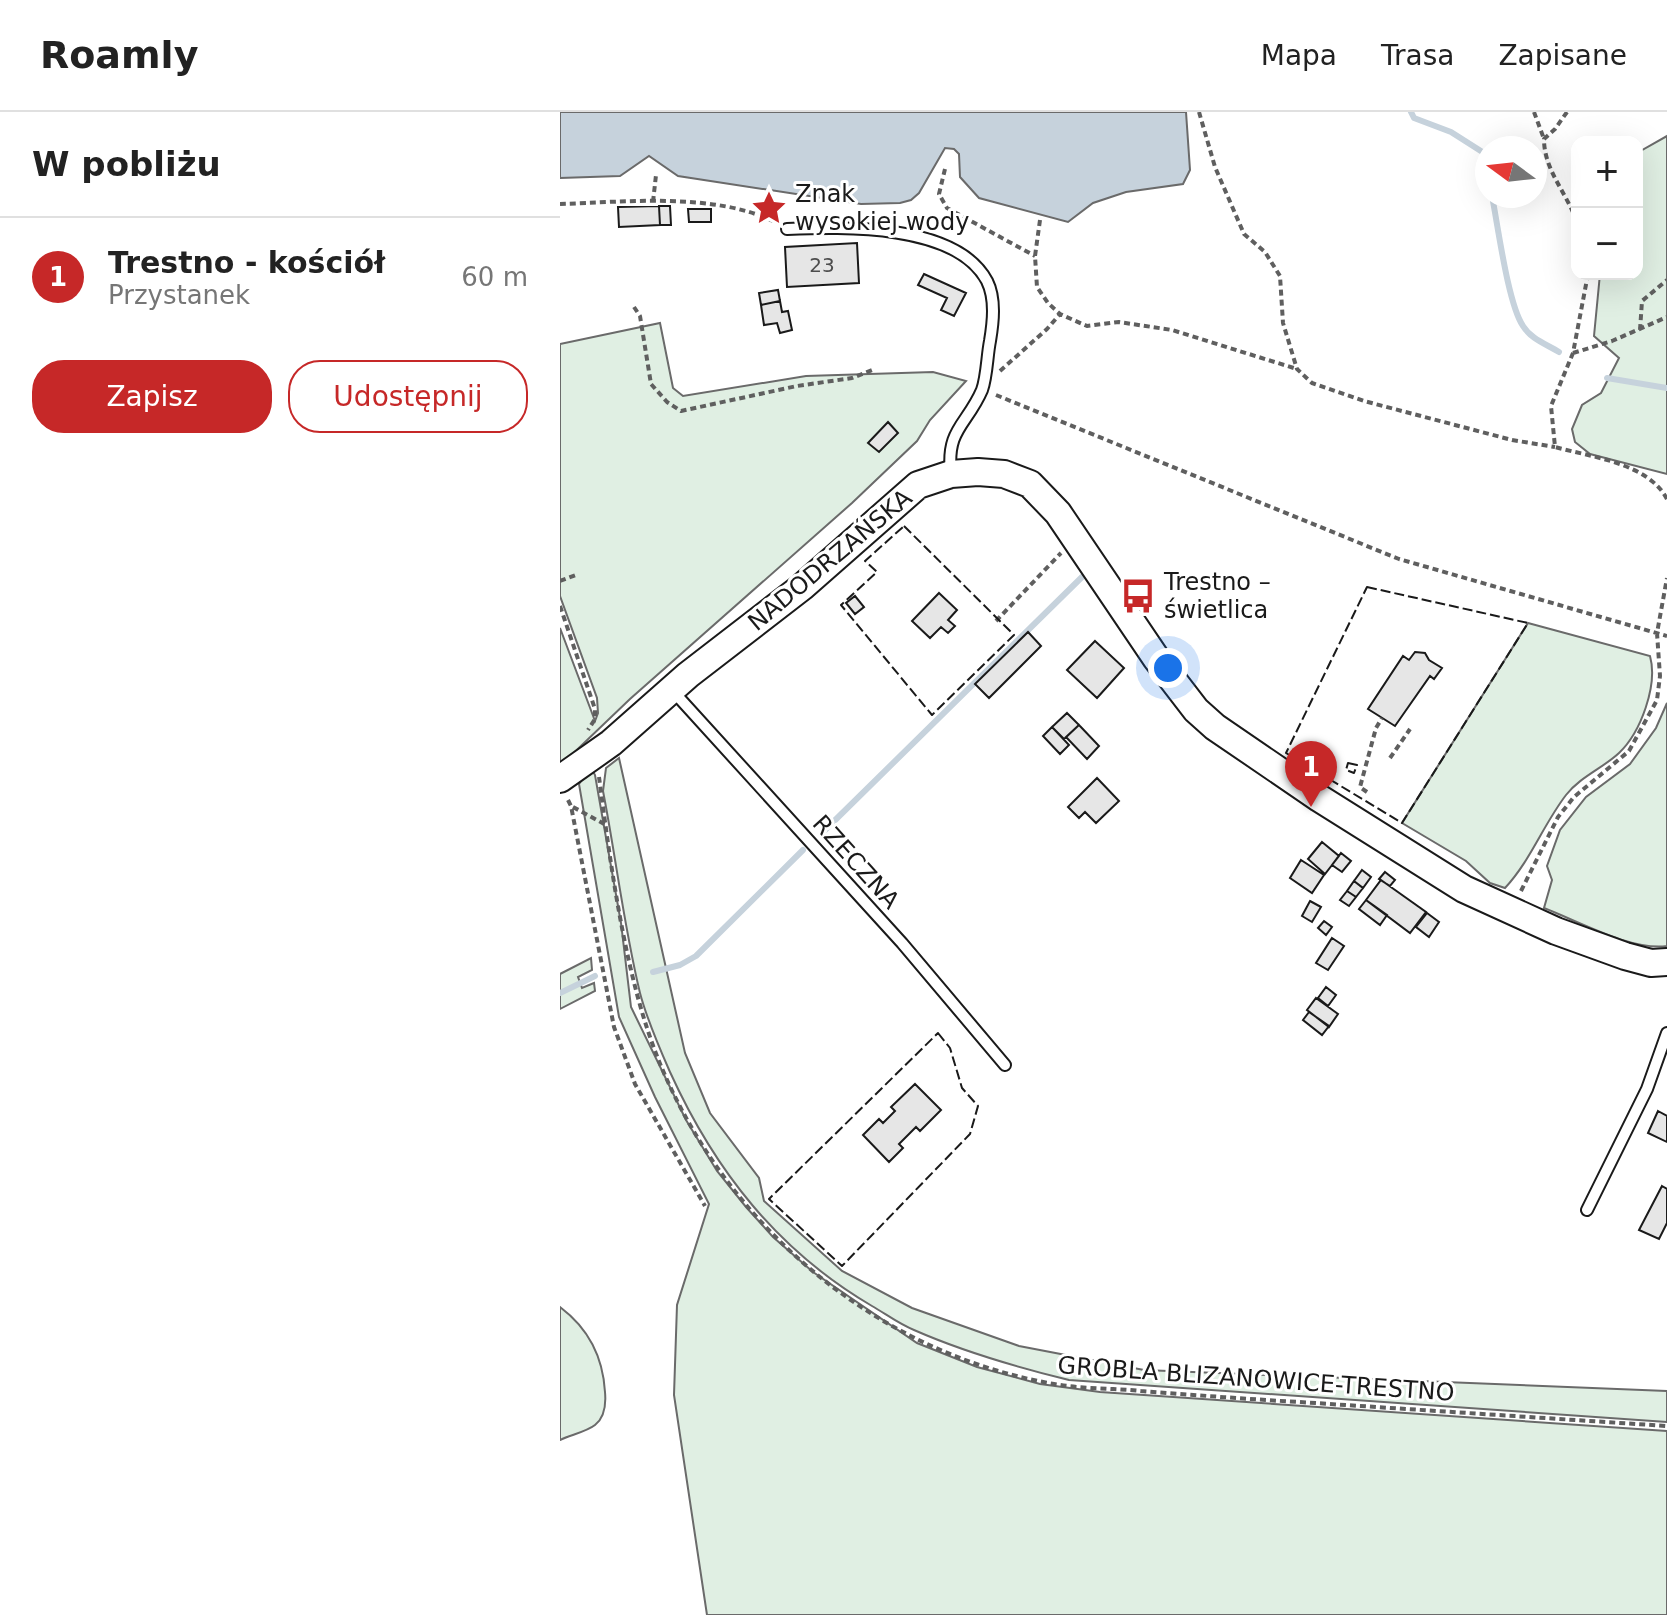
<!DOCTYPE html>
<html lang="pl">
<meta charset="utf-8">
<style>
body{margin:0;font-family:"DejaVu Sans",sans-serif;background:#f6f6f6;color:#222}
.controls{position:absolute;right:24px;top:24px;display:grid;overflow:hidden;border-radius:16px;box-shadow:0 8px 32px #0002}
.controls button{width:72px;height:72px;display:grid;place-items:center;padding:0;border:0;border-bottom:2px solid #e0e0e0;background:#fff;color:#222;font:40px sans-serif}
.compass{position:absolute;left:915px;top:24px;width:72px;height:72px;border-radius:50%;background:#fff;box-shadow:0 8px 32px #0002;rotate:285deg}
.you{position:absolute;left:608px;top:556px;width:28px;height:28px;margin:-20px;border:6px solid #fff;border-radius:50%;background:#1a73e8;box-shadow:0 0 0 12px #1a73e833}
.badge{display:grid;place-items:center;width:52px;height:52px;border-radius:50%;background:#c62828;color:#fff;font-size:26px;font-weight:700}
.pin{position:absolute;translate:-50% -66px;filter:drop-shadow(0 2px 4px #0008)}
.pin::after{content:'';position:absolute;top:42px;width:28px;height:24px;background:inherit;clip-path:polygon(0 0,100% 0,50% 100%)}
.list{margin:0;padding:0;list-style:none}
h2{display:flex;justify-content:space-between;align-items:center;height:104px;margin:0;padding:0 32px;font-size:34px}
h2 small{font-size:26px;font-weight:400;color:#767676}
.list li{display:grid;grid-template-columns:52px 1fr auto;gap:24px;align-items:center;box-sizing:border-box;height:120px;padding:0 32px;border-top:2px solid #e0e0e0}
.list b{display:block;font-size:30px;white-space:nowrap}
.list p{margin:0;font-size:26px;white-space:nowrap;color:#767676}
.list em{font-size:26px;font-style:normal;color:#767676}
.actions{display:flex;gap:16px;padding:24px 32px}
.actions a{flex:1;padding:18px 0;border:2px solid #c62828;border-radius:32px;text-align:center;font-size:28px;color:#c62828}
.actions .main{background:#c62828;color:#fff}
.map{position:relative;flex:none;width:1107px;height:1503px;overflow:hidden}
header{display:flex;align-items:center;gap:48px;box-sizing:border-box;height:112px;padding:0 40px;background:#fff;border-bottom:2px solid #e0e0e0}
header strong{font-size:38px}
nav{display:flex;gap:44px;margin-inline-start:auto;font-size:28px}
main{display:flex}
aside{flex:1;background:#fff}
.map>svg:first-child{display:block}
.green{fill:#e0efe3;stroke:#6a6a6a;stroke-width:2}
.water{fill:#c6d2dc;stroke:#6a6a6a;stroke-width:2}
.lines{fill:none;stroke-linecap:round;stroke-linejoin:round}
.stream{stroke:#c6d2dc;stroke-width:6}
.building{fill:#e6e6e6;stroke:#1a1a1a;stroke-width:2}
.lane-casing{stroke:#1a1a1a;stroke-width:14}
.secondary-casing{stroke:#1a1a1a;stroke-width:30}
.path{stroke:#5f5f5f;stroke-width:4;stroke-dasharray:6 4;stroke-linecap:butt}
.lane{stroke:#fff;stroke-width:10}
.secondary{stroke:#fff;stroke-width:26}
.fence{stroke:#1a1a1a;stroke-width:2;stroke-dasharray:10 4;stroke-linecap:butt}
.labels{text-anchor:middle;stroke-width:6;stroke-linejoin:round;paint-order:stroke}
.number-label{font-size:20px;fill:#4d4d4d}
.poi-label{font-size:24px;fill:#1a1a1a;stroke:#fff;text-anchor:start}
.street-label{font-size:24px;fill:#1a1a1a;stroke:#fff}
</style>
<header>
<strong>Roamly</strong>
<nav><a>Mapa</a><a>Trasa</a><a>Zapisane</a></nav>
</header>
<main>
<aside>
<h2>W pobliżu<small></small></h2>
<ul class="list">
<li><span class="badge">1</span><div><b>Trestno - kościół</b><p>Przystanek</p></div><em>60 m</em></li>
</ul>
<div class="actions"><a class="main">Zapisz</a><a>Udostępnij</a></div>
</aside>
<div class="map">
<svg width="1107" height="1503" viewBox="0 0 1107 1503">
<rect width="100%" height="100%" fill="#fff"/>
<path class="green" d="M1107,24v338l-77,-20 -15,-12 -3,-13 10,-24 19,-12 18,-35 -25,-22 6,-62h37v-121z
M100,211l13,65 10,8 123,-20 127,-4 33,9 -36,39 -13,21 -65,62 -222,196 -70,67v-138l35,93 3,-8 -1,-15 -37,-102v-252z
M968,511l122,33c8,29 -9,76 -31,97 -16,15 -39,24 -53,42 -23,30 -35,65 -61,93l-15,-5 -24,-22 -64,-38z
M1107,591v243c-36,5 -89,-25 -123,-38l8,-28 -5,-14 13,-36 26,-33 44,-33 26,-36z
M59,646l66,295 25,60 49,65 5,23 78,70 70,37 107,38 125,24 523,21v31l-598,-42c-53,-13 -105,-28 -155,-50 -15,-6 -28,-16 -42,-24 -94,-55 -157,-135 -202,-234 -11,-25 -23,-52 -30,-79 -16,-66 -24,-135 -37,-202l3,-23z
M31,656l4,7 26,148 10,84 55,113 31,51 29,36 27,30 40,35 104,71 60,24 63,17 60,8 567,39v184h-960l-33,-220 3,-90 32,-101 -54,-107 -36,-80 -40,-233z
M31,846l1,12 -14,7 4,11 12,-5 1,8 -35,18v-35z
M0,1195c28,21 43,50 45,85 1,11 0,25 -10,33 -9,7 -25,10 -35,15z"/>
<path class="water" d="M0,0h626l4,58 -7,14 -57,8 -33,11 -25,19 -89,-24 -19,-21 -1,-23 -5,-5 -9,-1 -26,45 -8,7 -11,3 -39,1 -183,-28 -29,-20 -29,20 -60,2z"/>
<g class="lines">
<path class="stream" d="M851,0l3,6 37,14 33,21 3,15
M932,84c6,30 16,108 31,130 8,13 23,18 36,26
M1047,266l60,10
M261,722l261,-257
M93,860l27,-7 16,-9 107,-106
M0,881l35,-17"/>
</g>
<path class="building" d="M99,94h11l1,19h-11z
M99,94l1,19 -41,2 -1,-20z
M128,97h23v13h-22z
M297,131l2,40 -72,4 -2,-40z
M364,162l42,19 -12,23 -13,-6 6,-12 -29,-13z
M218,178l2,11 -19,4 -2,-12z
M220,189l2,11 6,-1 4,19 -12,3 -3,-10 -13,2 -3,-20z
M328,310l10,11 -19,19 -11,-9z
M379,481l18,17 -9,10 7,6 -7,7 -7,-6 -11,11 -18,-17z
M295,484l9,11 -9,7 -9,-11z
M468,520l13,14 -52,52 -14,-14z
M535,529l29,27 -27,30 -30,-28z
M855,540l10,1 4,7 13,8 -8,11 -4,-3 -35,50 -27,-17 35,-53 6,4z
M507,601l12,12 -15,14 -12,-12z
M519,613l20,21 -12,13 -21,-22z
M492,615l17,18 -9,9 -17,-18z
M537,666l22,23 -23,22 -11,-11 -6,6 -11,-11z
M762,730l17,14 -14,18 -17,-15z
M781,741l10,8 -9,11 -10,-7z
M741,748l23,15 -12,18 -22,-15z
M802,758l9,7 -8,11 -9,-7z
M825,760l10,8 -5,6 -11,-7z
M821,768l45,32 -16,21 -44,-33z
M794,769l9,7 -7,9 -9,-6z
M787,779l9,6 -7,9 -9,-6z
M806,788l21,15 -7,10 -21,-16z
M750,789l11,6 -9,15 -10,-6z
M867,801l12,9 -10,15 -13,-10z
M764,809l8,6 -6,8 -8,-7z
M772,826l12,8 -16,24 -12,-7z
M766,875l10,8 -8,11 -10,-8z
M756,886l22,16 -9,13 -22,-17z
M749,900l20,14 -7,9 -19,-15z
M355,972l26,26 -21,21 -4,-4 -17,17 4,4 -14,14 -26,-27 16,-16 4,4 12,-12 -4,-4z
M1098,999l9,5v26l-19,-9z
M1102,1074l5,3v34l-8,16 -20,-9z"/>
<g class="lines">
<g class="lane-casing">
<path id="lane" d="M227,117c56,-2 169,-6 200,52 9,18 6,42 3,60 -3,15 -3,35 -8,49 -15,35 -36,39 -31,83
M112,578l230,253 103,122
M1027,1098l60,-121 20,-56"/>
</g>
<g class="secondary-casing">
<path id="secondary" d="M0,667l51,-36 77,-68 114,-88 116,-102 33,-11 27,-2 26,2 26,10 28,29 98,145 40,52 19,17 104,71 145,91 92,42 69,25 26,7 16,-1"/>
</g>
<path class="path" d="M639,0l16,55 29,67 21,18 15,24 3,47 14,46 15,14 52,18 148,39 43,7
M974,0l10,27
M1007,0l-12,17 -11,10c0,32 24,55 33,84
M385,57l-6,25 8,14 88,48
M93,90l3,-27
M0,92c66,-2 154,-12 215,18
M480,108l-5,36 2,31 11,16 12,11 27,12 32,-4 53,8 125,39
M1028,162l-15,79 -22,53 4,41c36,10 93,16 112,52
M74,195l6,9 11,68 16,18 14,9 116,-25 55,-8 23,-9
M1080,218l2,-29 25,-21
M1013,241l39,-12 55,-24
M440,259l47,-42 13,-15
M436,283l403,164 268,77
M0,469l16,-6
M0,494l35,103v10l-7,11
M436,509l65,-68
M830,646l20,-29
M39,665c12,91 27,206 62,289 68,163 218,288 393,318 28,5 58,4 87,7 53,4 105,8 158,11 123,8 245,16 368,24
M807,680l-7,-5 16,-59 6,-10
M8,688l3,6 43,221 21,57 70,122
M13,695l33,18
M961,779l37,-74 16,-20 55,-46 28,-51 3,-24 -3,-43 10,-55"/>
<use href="#lane" class="lane"/>
<use href="#secondary" class="secondary"/>
<path class="fence" d="M344,414l110,109 -82,80 -91,-110 36,-33 -12,-11z
M807,475l161,36 -126,200 -116,-70z
M788,651l9,2 -3,8 -8,-3z
M378,921l12,15 12,40 16,18 -8,28 -128,132 -73,-67z"/>
</g>
<defs>
<g id="sight-bare" transform="scale(2.76)"><path d="M0-6L1.8-2.2L6-1.7L2.9 1.2L3.7 5.4L0 3.3L-3.7 5.4L-2.9 1.2L-6-1.7L-1.8-2.2Z" fill="#c62828" stroke="#fff" stroke-width="2.5" paint-order="stroke"/></g>
<g id="bus-bare" transform="scale(2.76)"><path d="M-5-6H5V4H4V6H2V4H-2V6H-4V4H-5ZM-3.5-4V0h7V-4ZM-3.5 1.2v1.5H-2V1.2ZM2 1.2v1.5H3.5V1.2Z" fill="#c62828" stroke="#fff" stroke-width="2.5" paint-order="stroke"/></g>
</defs>
<g fill-rule="evenodd">
<use href="#sight-bare" x="209" y="96"/>
<use href="#bus-bare" x="578" y="484"/>
</g>
<g class="labels">
<g class="number-label">
<text x="262" y="160">23</text>
</g>
<g class="poi-label">
<text x="235" y="90">Znak<tspan x="235" dy="28">wysokiej wody</tspan></text>
<text x="604" y="478">Trestno –<tspan x="604" dy="28">świetlica</tspan></text>
</g>
<g class="street-label">
<text transform="translate(270 448) rotate(-40)" y="8">NADODRZAŃSKA</text>
<text transform="translate(296 750) rotate(48)" y="8">RZECZNA</text>
<text transform="translate(696 1267) rotate(4)" y="8">GROBLA BLIZANOWICE-TRESTNO</text>
</g>
</g>
</svg>
<div class="controls">
<button>+</button>
<button>−</button>
</div>
<svg class="compass" viewBox="-18 -18 36 36"><path d="M0-13l5 13h-10z" fill="#e53935"/><path d="M0 13l5-13h-10z" fill="#767676"/></svg>
<div class="you"></div>
<div class="pin badge" style="left:751px;top:695px">1</div>
</div>
</main>
